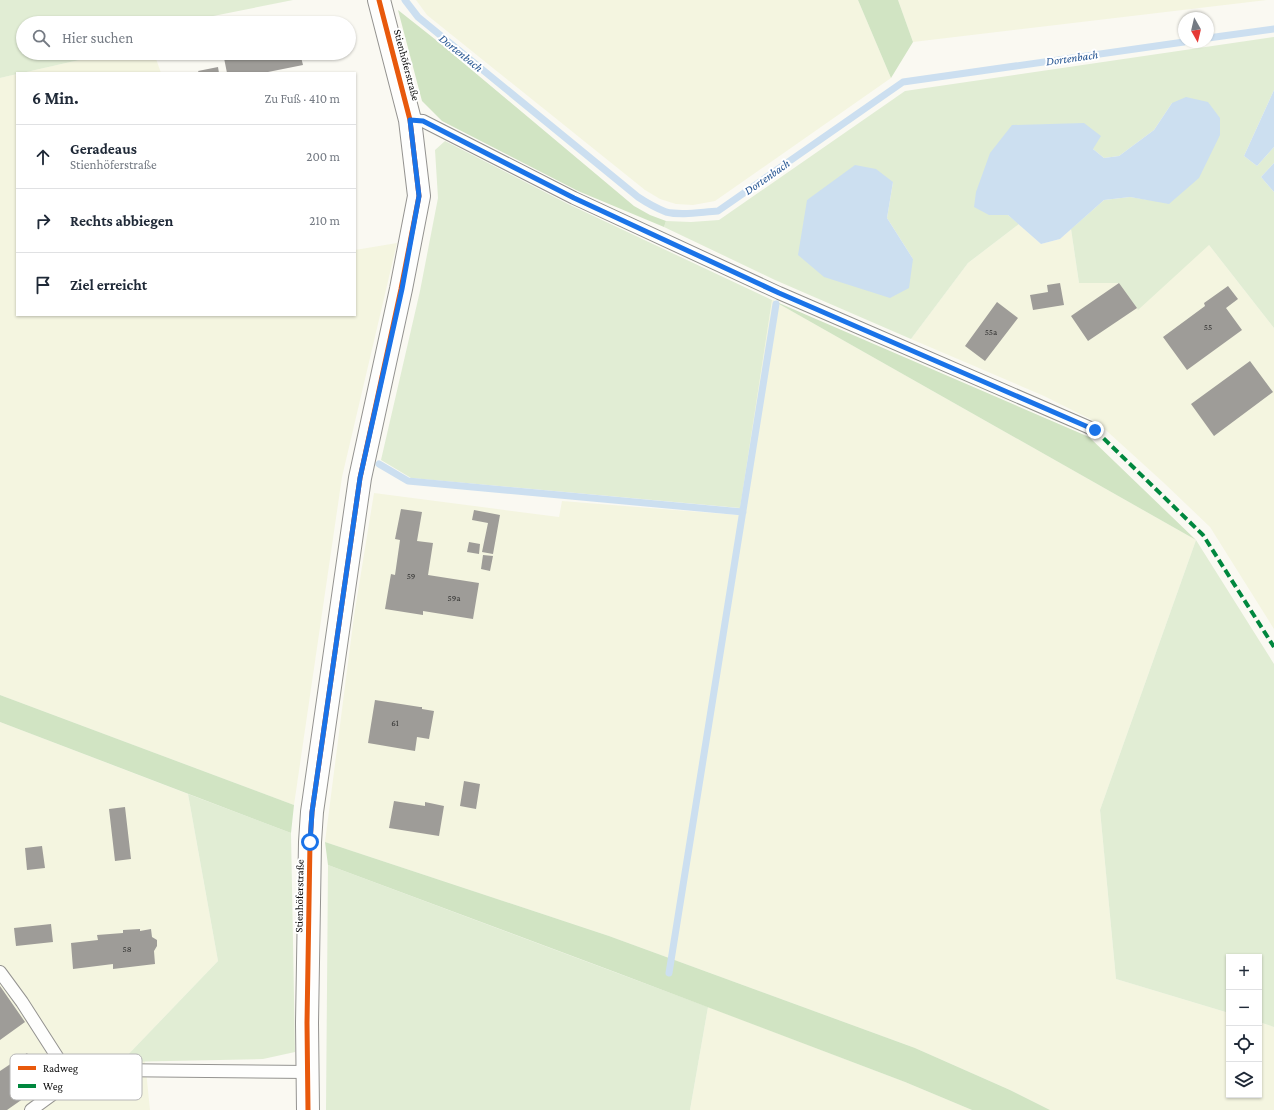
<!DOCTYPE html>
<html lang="de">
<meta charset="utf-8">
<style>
body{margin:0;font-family:"Crimson Pro",serif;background:#f2f2f3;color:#1f2937}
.controls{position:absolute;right:12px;bottom:12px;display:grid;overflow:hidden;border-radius:0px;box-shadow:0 1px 3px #0004}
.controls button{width:36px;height:36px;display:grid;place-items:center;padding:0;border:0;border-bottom:1px solid #e0e1e3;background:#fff;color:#1f2937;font:20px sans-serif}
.compass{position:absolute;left:1178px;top:12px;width:36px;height:36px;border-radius:50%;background:#fff;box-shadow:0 1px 3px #0004;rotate:172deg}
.stop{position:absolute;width:12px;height:12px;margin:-9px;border:3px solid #1a73e8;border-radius:50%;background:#fff}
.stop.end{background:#1a73e8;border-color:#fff;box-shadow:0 1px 4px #0008}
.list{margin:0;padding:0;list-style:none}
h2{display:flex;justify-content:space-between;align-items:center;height:52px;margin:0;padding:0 16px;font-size:17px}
h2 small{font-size:13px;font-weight:400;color:#747a83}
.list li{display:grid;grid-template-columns:26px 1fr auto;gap:12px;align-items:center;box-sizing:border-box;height:64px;padding:0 16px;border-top:1px solid #e0e1e3}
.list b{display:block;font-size:15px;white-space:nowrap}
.list p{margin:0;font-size:13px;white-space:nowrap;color:#747a83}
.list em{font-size:13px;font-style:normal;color:#747a83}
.icon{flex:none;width:22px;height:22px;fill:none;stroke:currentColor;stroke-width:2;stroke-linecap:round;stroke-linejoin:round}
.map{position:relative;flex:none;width:1274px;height:1110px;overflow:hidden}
.search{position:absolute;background:#fff;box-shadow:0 1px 3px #0004;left:16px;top:16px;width:340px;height:44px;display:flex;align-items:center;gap:10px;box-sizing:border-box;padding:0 14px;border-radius:22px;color:#747a83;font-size:15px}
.panel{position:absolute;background:#fff;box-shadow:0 1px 3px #0004;left:16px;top:72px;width:340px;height:244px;border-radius:0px}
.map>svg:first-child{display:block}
.farmland{fill:#f4f5e0}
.green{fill:#e1edd4;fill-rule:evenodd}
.forest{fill:#d1e4c3}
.water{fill:#ccdff0}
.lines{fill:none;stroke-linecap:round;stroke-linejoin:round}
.stream{stroke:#ccdff0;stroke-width:7}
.building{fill:#9e9c98}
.service-casing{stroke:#949390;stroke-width:14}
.minor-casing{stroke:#949390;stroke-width:24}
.service{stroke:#fefefd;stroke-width:12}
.minor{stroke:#fefefd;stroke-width:22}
.quiet{stroke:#00873e;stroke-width:4;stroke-dasharray:8 4;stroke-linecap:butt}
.cycleway-casing{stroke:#fff;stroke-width:8}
.cycleway{stroke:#e8590c;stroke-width:5}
.route{stroke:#1a73e8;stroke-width:5}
.labels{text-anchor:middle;stroke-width:4;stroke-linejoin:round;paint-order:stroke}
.number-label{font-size:9px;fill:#313130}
.street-label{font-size:11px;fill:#0d0d0d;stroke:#fff}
.water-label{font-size:12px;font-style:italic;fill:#245491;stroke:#fff}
.key{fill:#fff;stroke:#b6b6b6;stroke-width:1}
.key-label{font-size:11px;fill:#0d0d0d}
</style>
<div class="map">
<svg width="1274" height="1110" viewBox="0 0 1274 1110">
<rect width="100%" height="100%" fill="#faf9f2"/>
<path class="farmland" d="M416,0h442l33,78 -176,123 -22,4 -17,-1 -16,-5 -15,-9 -218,-175z
M898,0h369l-354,42z
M110,53h44l7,20h-139z
M17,74v241h338v-65l42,-7 -55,234 -48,328 -294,-110v-617z
M1019,224l22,20 19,-5 11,-10 8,54 130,-38 65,83v301l-64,-102 -46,-44 -66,-60 -54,-27 -133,-57 57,-76z
M772,300l424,240 -96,270 16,169 113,34v82h30v-73l15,5v83h-224l-40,-20 -95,-42 -306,-112 -284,-94 29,-226 20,-123 185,24 3,-16 176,14z
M0,722l188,72 30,167 -96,100h23l5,49h-150z
M708,1007l197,75 67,28h-282z"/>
<path class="green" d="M0,0h293l-115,23h-155v30h87l-88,20h-5v1l-17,4z
M1274,37v53l-30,66 13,10 17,-19v16l-13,14 13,15v136l-65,-83 -71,65 -19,-27h-40l-8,-54 33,-29 26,-3 39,6 3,-100 -18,27 -35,26 -15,2 -11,-9 -103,66h18l11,9 -51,39 -57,76 -136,-59 -111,-53 2,-6 25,1 28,-2 186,-129zM893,182l-6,36 26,41 -106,-59z
M445,141l123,63 204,96 -32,208 -329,-30 -30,-18 39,-169 18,-93 -3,-48z
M1196,540l78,124v363l-15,-5v-65h-30v56l-113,-34 -16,-169z
M188,794l103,39 4,219 -32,7 -142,3 97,-101z
M328,865l380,142 -18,103h-364z"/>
<path class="forest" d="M858,0h40l15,42 -22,36z
M398,10l38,30 198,166 16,9 16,6 -2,6 -86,-36 -136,-70 -20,-20z
M772,300l317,137 107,103z
M0,695l294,110 -3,28 -291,-111z
M325,842l284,94 306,112 95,42 40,20h-78l-67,-28 -290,-110 -287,-107z"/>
<path class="water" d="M1274,90v57l-17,19 -13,-10z
M1186,97l22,5 12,16v17l-21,43 -30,26 -39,-7 -26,3 -44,39 -19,5 -33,-29h-19l-15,-8 2,-15 14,-39 22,-28 72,-2 17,13 -8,13 11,9 15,-2 35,-26 18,-27z
M1274,163v29l-13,-15z
M855,165l21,4 17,13 -6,36 26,41 -4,29 -19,10 -66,-21 -26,-22 9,-55z"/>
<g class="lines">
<path class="stream" d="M405,0l13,17 220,180c9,6 18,11 28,15 16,4 35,0 52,-1l185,-129 281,-40
M1208,38l66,-9
M379,464l29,17 335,31
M669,973l107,-669"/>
</g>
<path class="building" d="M223,53h77l3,12 -40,8h-36z
M218,67l1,6h-20l-1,-2z
M1060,283l4,22 -31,5 -3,-15 18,-3 -1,-7z
M1119,283l18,25 -49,33 -17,-25z
M1228,286l10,13 -12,9 16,22 -55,40 -24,-33 42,-31 -1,-3z
M997,302l21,16 -33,43 -20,-15z
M1250,361l23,31 -59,44 -23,-32z
M401,509l21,3 -5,29 16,2 -5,32 51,8 -6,36 -50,-8v4l-38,-6 6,-35 4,1 5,-35 -5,-1z
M474,510l26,5 -7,39 -11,-2 6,-29 -16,-3z
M469,542l11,2 -1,10 -12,-2z
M483,555l10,1 -3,15 -9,-2z
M375,700l45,7h2v2l12,2 -5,28 -12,-2 -2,14 -47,-8z
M464,781l16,3 -4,25 -16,-3z
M394,801l31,5v-4l19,4 -5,30 -50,-8z
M125,807l6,52 -16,2 -6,-52z
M42,846l3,22 -18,2 -2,-22z
M51,924l2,18 -37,4 -2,-18z
M140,929v2l11,-2 1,8 5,3v6l-3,5 1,13 -42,5v-5l-40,5 -2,-26 27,-3 -1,-5 26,-2v-3z
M0,986l25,36 -25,18z
M27,1053l20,29 -40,28h-7v-39z"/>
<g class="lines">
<g class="service-casing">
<path id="service" d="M410,120l13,1 151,77 205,95 316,137
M0,972l22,30 50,78
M31,1110l41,-30 21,-8 16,-2 199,2"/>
</g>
<g class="minor-casing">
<path id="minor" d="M308,1110l-1,-87 3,-181 2,-30 48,-334 41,-189 18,-93 -9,-76 -31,-120"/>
</g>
<use href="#service" class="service"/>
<use href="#minor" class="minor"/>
<path class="quiet" d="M1095,430l108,105 71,112"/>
<g class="cycleway-casing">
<path id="cycleway" d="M308,1110l-1,-87 3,-181 2,-30 48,-334 41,-189 18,-93 -9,-76 -31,-120"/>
</g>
<use href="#cycleway" class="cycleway"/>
</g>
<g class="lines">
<path class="route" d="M310,842l2,-30 48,-334 42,-189 17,-93 -9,-76 13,1 151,77 205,95 316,137"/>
</g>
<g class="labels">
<g class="number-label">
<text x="1208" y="330">55</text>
<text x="991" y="335">55a</text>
<text x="411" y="579">59</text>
<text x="454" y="601">59a</text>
<text x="395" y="726">61</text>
<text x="127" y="952">58</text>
</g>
<g class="street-label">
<text transform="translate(407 65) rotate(75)" y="4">Stienhöferstraße</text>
<text transform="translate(299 896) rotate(-89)" y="4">Stienhöferstraße</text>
</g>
<g class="water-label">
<text transform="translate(461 53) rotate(39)" y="4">Dortenbach</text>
<text transform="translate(1072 58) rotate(-8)" y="4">Dortenbach</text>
<text transform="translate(767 177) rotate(-35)" y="4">Dortenbach</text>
</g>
</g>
<rect x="10" y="1054" width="132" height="46" rx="6" class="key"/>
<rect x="18" y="1066" width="18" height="4" fill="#e8590c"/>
<rect x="18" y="1084" width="18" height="4" fill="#00873e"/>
<g class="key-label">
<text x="43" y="1072">Radweg</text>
<text x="43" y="1090">Weg</text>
</g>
</svg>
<div class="controls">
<button>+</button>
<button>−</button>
<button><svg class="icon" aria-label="locate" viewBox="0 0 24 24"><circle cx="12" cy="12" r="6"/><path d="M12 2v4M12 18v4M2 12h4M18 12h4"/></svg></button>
<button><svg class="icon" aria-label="layers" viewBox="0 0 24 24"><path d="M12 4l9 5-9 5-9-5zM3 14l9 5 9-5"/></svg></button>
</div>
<svg class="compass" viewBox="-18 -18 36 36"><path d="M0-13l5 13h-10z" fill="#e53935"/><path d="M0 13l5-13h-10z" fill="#747a83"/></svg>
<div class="stop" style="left:310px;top:842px"></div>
<div class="stop end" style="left:1095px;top:430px"></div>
<div class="search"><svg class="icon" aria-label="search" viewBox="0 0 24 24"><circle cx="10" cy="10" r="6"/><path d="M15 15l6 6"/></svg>Hier suchen</div>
<section class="panel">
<h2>6 Min.<small>Zu Fuß · 410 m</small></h2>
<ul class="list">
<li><svg class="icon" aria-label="ahead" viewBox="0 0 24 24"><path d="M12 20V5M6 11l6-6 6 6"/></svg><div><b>Geradeaus</b><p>Stienhöferstraße</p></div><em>200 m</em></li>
<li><svg class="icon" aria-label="right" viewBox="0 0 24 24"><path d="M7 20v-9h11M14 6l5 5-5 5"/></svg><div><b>Rechts abbiegen</b></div><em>210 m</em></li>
<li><svg class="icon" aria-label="arrive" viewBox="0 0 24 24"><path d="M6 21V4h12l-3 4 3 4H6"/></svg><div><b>Ziel erreicht</b></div></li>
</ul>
</section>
</div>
